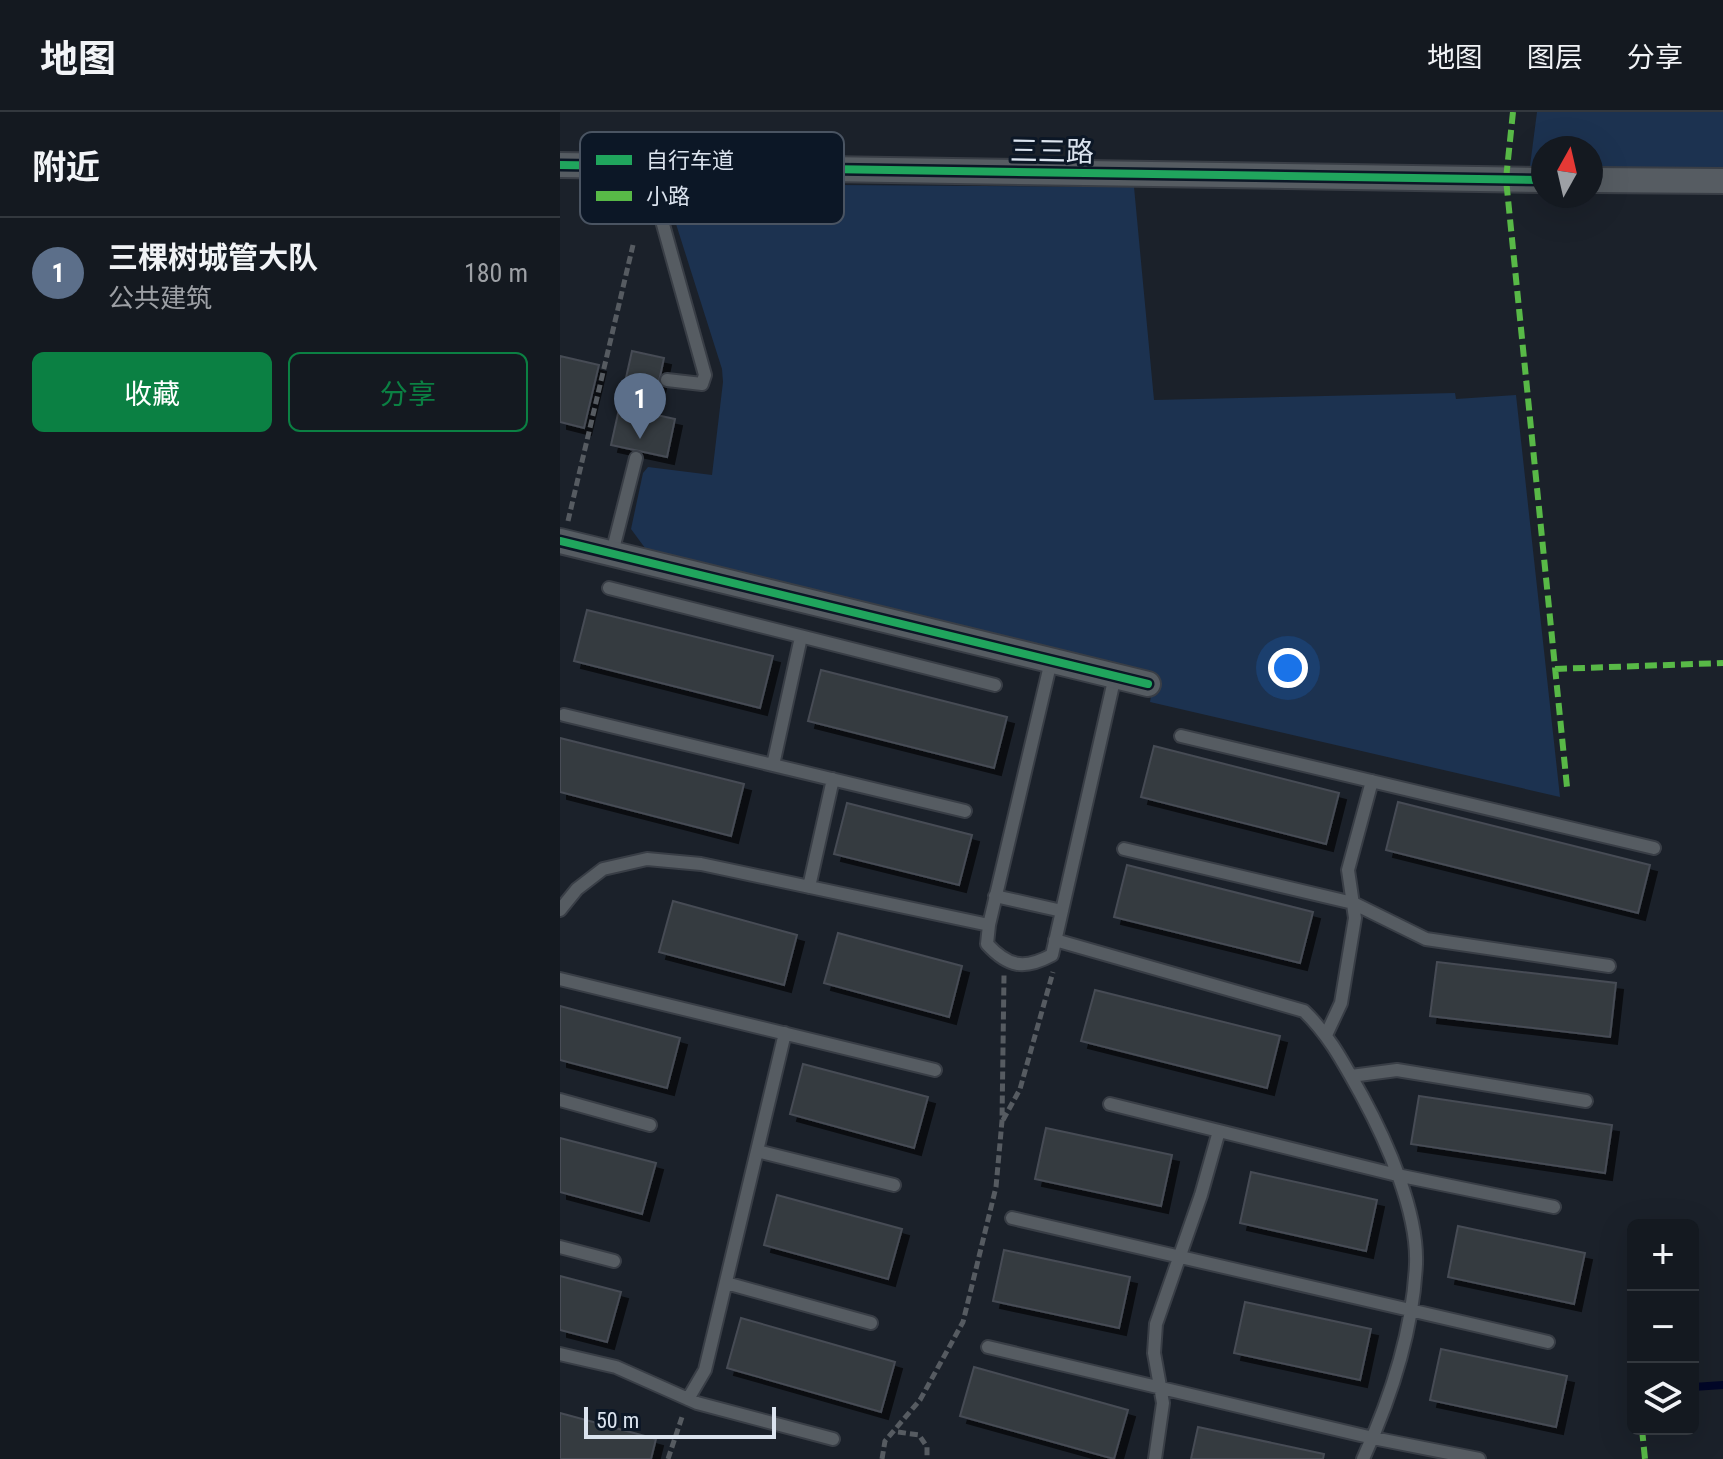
<!DOCTYPE html>
<html lang="zh">
<meta charset="utf-8">
<style>
body{margin:0;font-family:"Roboto Condensed","Noto Sans SC",sans-serif;background:#1d2229;color:#f1f3f6}
.controls{position:absolute;right:24px;bottom:24px;display:grid;overflow:hidden;border-radius:12px;box-shadow:0 8px 32px #0002}
.controls button{width:72px;height:72px;display:grid;place-items:center;padding:0;border:0;border-bottom:2px solid #33383e;background:#141920;color:#f1f3f6;font:40px sans-serif}
.compass{position:absolute;left:971px;top:24px;width:72px;height:72px;border-radius:50%;background:#141920;box-shadow:0 8px 32px #0002;rotate:8deg}
.scale{position:absolute;left:24px;bottom:20px;width:192px;box-sizing:border-box;padding-left:8px;border:4px solid #dbe3ee;border-top:0;font-size:22px;line-height:28px;white-space:nowrap;color:#dbe3ee;-webkit-text-stroke:6px #0c1726;paint-order:stroke}
.you{position:absolute;left:728px;top:556px;width:28px;height:28px;margin:-20px;border:6px solid #fff;border-radius:50%;background:#1a73e8;box-shadow:0 0 0 12px #1a73e833}
.badge{display:grid;place-items:center;width:52px;height:52px;border-radius:50%;background:#0b8043;color:#fff;font-size:26px;font-weight:700}
.pin{position:absolute;translate:-50% -66px;filter:drop-shadow(0 2px 4px #0008)}
.pin::after{content:'';position:absolute;top:42px;width:28px;height:24px;background:inherit;clip-path:polygon(0 0,100% 0,50% 100%)}
.list{margin:0;padding:0;list-style:none}
h2{display:flex;justify-content:space-between;align-items:center;height:104px;margin:0;padding:0 32px;font-size:34px}
h2 small{font-size:26px;font-weight:400;color:#9da0a5}
.list li{display:grid;grid-template-columns:52px 1fr auto;gap:24px;align-items:center;box-sizing:border-box;height:112px;padding:0 32px;border-top:2px solid #33383e}
.list b{display:block;font-size:30px;white-space:nowrap}
.list p{margin:0;font-size:26px;white-space:nowrap;color:#9da0a5}
.list em{font-size:26px;font-style:normal;color:#9da0a5}
.actions{display:flex;gap:16px;padding:24px 32px}
.actions a{flex:1;padding:18px 0;border:2px solid #0b8043;border-radius:12px;text-align:center;font-size:28px;color:#0b8043}
.actions .main{background:#0b8043;color:#fff}
.icon{flex:none;width:44px;height:44px;fill:none;stroke:currentColor;stroke-width:2;stroke-linecap:round;stroke-linejoin:round}
.map{position:relative;flex:none;width:1163px;height:1347px;overflow:hidden}
header{display:flex;align-items:center;gap:48px;box-sizing:border-box;height:112px;padding:0 40px;background:#141920;border-bottom:2px solid #33383e}
header strong{font-size:38px}
nav{display:flex;gap:44px;margin-inline-start:auto;font-size:28px}
main{display:flex}
aside{flex:1;background:#141920}
.map>svg:first-child{display:block}
.green{fill:#1c3250}
.lines{fill:none;stroke-linecap:round;stroke-linejoin:round}
.stream{stroke:#020728;stroke-width:8}
.building{fill:#353a41;stroke:#464c54;stroke-width:2;filter:url(#shadow)}
.service-casing{stroke:#393e46;stroke-width:16}
.minor-casing{stroke:#393e46;stroke-width:28}
.path{stroke:#565b61;stroke-width:5;stroke-dasharray:8 4;stroke-linecap:butt}
.service{stroke:#565c62;stroke-width:12}
.minor{stroke:#565c62;stroke-width:24}
.quiet{stroke:#58b947;stroke-width:6;stroke-dasharray:12 6;stroke-linecap:butt}
.cycleway-casing{stroke:#0c1726;stroke-width:13}
.cycleway{stroke:#20a55d;stroke-width:8}
.labels{text-anchor:middle;stroke-width:6;stroke-linejoin:round;paint-order:stroke}
.street-label{font-size:28px;fill:#dbe3ee;stroke:#0c1726}
.key{fill:#0c1726;stroke:#4a5462;stroke-width:2}
.key-label{font-size:22px;fill:#dbe3ee}
</style>
<header>
<strong>地图</strong>
<nav><a>地图</a><a>图层</a><a>分享</a></nav>
</header>
<main>
<aside>
<h2>附近<small></small></h2>
<ul class="list">
<li><span class="badge" style="background:#5c6f8a">1</span><div><b>三棵树城管大队</b><p>公共建筑</p></div><em>180 m</em></li>
</ul>
<div class="actions"><a class="main">收藏</a><a>分享</a></div>
</aside>
<div class="map">
<svg width="1163" height="1347" viewBox="0 0 1163 1347">
<defs>
<filter id="shadow"><feDropShadow dx="7" dy="7" stdDeviation="0" flood-color="#0009"/></filter>
</defs>
<rect width="100%" height="100%" fill="#1b212a"/>
<path class="green" d="M977,0h186v56l-132,-1v-19h-48v18h-13z
M124,72l450,3 20,213 301,-7 1,6 60,-4 44,402 -410,-95 4,-24 -509,-130 -14,-19 12,-56 5,-6 64,8 11,-93 -1,-13 -52,-164 2,-10z"/>
<g class="lines">
<path class="stream" d="M1133,1275l30,-2"/>
</g>
<path class="building" d="M72,239l32,7 -12,56 23,5 -8,38 -56,-12z
M0,244l39,9 -15,63 -24,-6z
M27,498l186,46 -13,52 -186,-47z
M261,558l186,47 -13,51 -186,-47z
M0,626l184,46 -13,52 -171,-44z
M594,634l185,47 -13,51 -185,-47z
M838,690l252,63 -12,48 -252,-63z
M287,691l125,32 -13,50 -125,-31z
M567,753l186,47 -13,51 -186,-46z
M113,789l124,34 -13,50 -125,-33z
M278,821l124,33 -13,51 -125,-34z
M877,850l179,21 -6,54 -180,-21z
M535,878l185,46 -13,52 -186,-47z
M0,894l120,32 -13,50 -107,-28z
M243,952l125,33 -14,51 -124,-34z
M859,984l193,29 -7,48 -194,-29z
M486,1016l126,27 -11,51 -126,-27z
M0,1026l96,25 -14,51 -82,-22z
M691,1060l126,28 -11,51 -126,-28z
M217,1083l125,34 -14,50 -124,-34z
M898,1114l127,27 -11,51 -126,-27z
M444,1138l126,27 -11,51 -126,-27z
M0,1164l61,16 -14,50 -47,-12z
M685,1190l126,27 -11,51 -126,-27z
M181,1206l154,44 -14,50 -154,-44z
M881,1237l126,27 -11,51 -126,-27z
M414,1255l154,43 -14,49 -154,-43z
M0,1301l96,26 -5,20h-91z
M638,1315l126,27 -1,5h-132z"/>
<g class="lines">
<g class="service-casing">
<path id="service" d="M87,55l58,208 -3,9 -35,-4
M52,441l24,-95
M49,476l386,97
M491,549l-62,264 -2,19c21,23 37,26 65,11l63,-279
M4,603l401,96
M621,624l473,112
M213,653l28,-128
M564,737l229,54 73,36 183,27
M249,775l24,-108
M435,784l67,15
M0,798l17,-21 26,-20 44,-10 54,5 288,61
M495,828l249,71c26,25 40,53 58,85 25,46 56,116 54,168 -3,66 -26,136 -53,195
M0,867l375,91
M767,921l14,-30 14,-85 -7,-48 24,-89
M791,964l46,-6 189,31
M0,988l90,25
M550,992l287,71 157,32
M197,1039l137,34
M452,1106l536,124
M0,1135l54,14
M166,1171l145,40
M428,1235l385,91 106,21
M0,1242l56,13 81,36 136,36
M128,1287l17,-29 80,-337
M595,1347l8,-56 -9,-50 2,-29 45,-129 18,-64"/>
</g>
<g class="minor-casing">
<path id="minor" d="M0,53l983,15
M1031,68l132,1
M0,429l588,143"/>
</g>
<path class="path" d="M8,409l65,-276
M443,1008l17,-31 33,-117
M338,1320l21,3 8,12v12
M108,1347l15,-45
M322,1347l3,-18 35,-41 43,-78 33,-135 6,-66 2,-146"/>
<use href="#service" class="service"/>
<use href="#minor" class="minor"/>
<path class="quiet" d="M953,0l-7,67 61,608
M995,557l168,-6
M1082,1317l3,30"/>
<g class="cycleway-casing">
<path id="cycleway" d="M0,53l983,15
M0,429l588,143"/>
</g>
<use href="#cycleway" class="cycleway"/>
</g>
<g class="labels">
<g class="street-label">
<text transform="translate(492 39) rotate(1)" y="10">三三路</text>
</g>
</g>
<rect x="20" y="20" width="264" height="92" rx="12" class="key"/>
<rect x="36" y="43" width="36" height="10" fill="#20a55d"/>
<rect x="36" y="79" width="36" height="10" fill="#58b947"/>
<g class="key-label">
<text x="86" y="56">自行车道</text>
<text x="86" y="92">小路</text>
</g>
</svg>
<div class="controls">
<button>+</button>
<button>−</button>
<button><svg class="icon" aria-label="layers" viewBox="0 0 24 24"><path d="M12 4l9 5-9 5-9-5zM3 14l9 5 9-5"/></svg></button>
</div>
<svg class="compass" viewBox="-18 -18 36 36"><path d="M0-13l5 13h-10z" fill="#e53935"/><path d="M0 13l5-13h-10z" fill="#9da0a5"/></svg>
<div class="scale">50 m</div>
<div class="you"></div>
<div class="pin badge" style="left:80px;top:327px;background:#5c6f8a">1</div>
</div>
</main>
